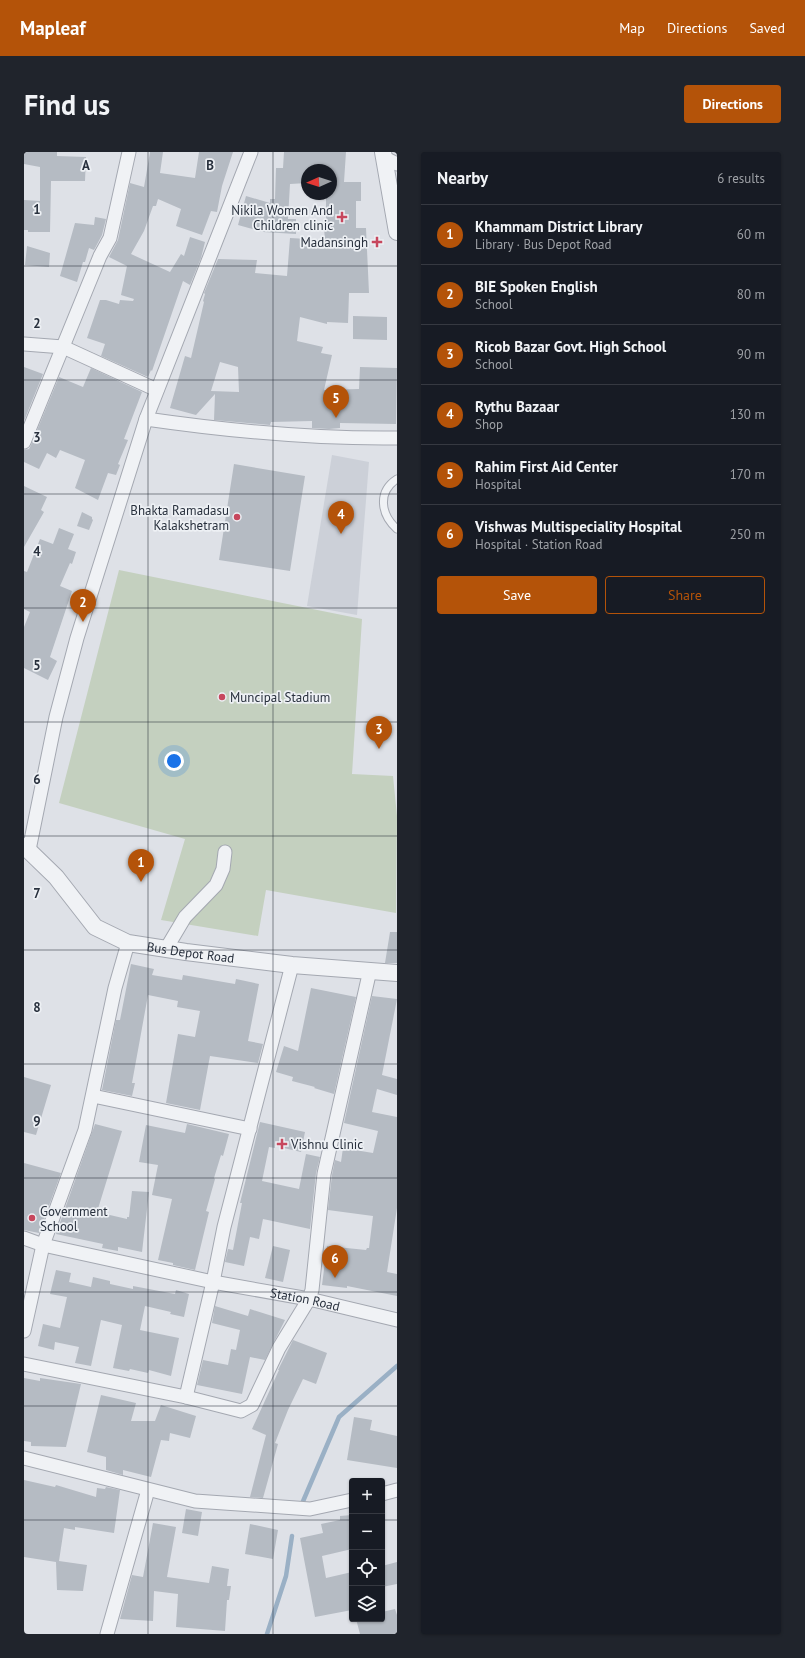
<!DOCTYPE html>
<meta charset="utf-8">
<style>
body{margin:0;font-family:"PT Sans",sans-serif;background:#20242c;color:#f1f3f6}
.controls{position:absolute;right:12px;bottom:12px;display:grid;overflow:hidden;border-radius:4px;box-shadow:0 1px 3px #0004}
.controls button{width:36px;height:36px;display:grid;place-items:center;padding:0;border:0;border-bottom:1px solid #363941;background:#171b24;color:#f1f3f6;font:20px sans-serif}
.compass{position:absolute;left:277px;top:12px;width:36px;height:36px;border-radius:50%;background:#171b24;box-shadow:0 1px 3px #0004;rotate:267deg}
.you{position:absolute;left:150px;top:609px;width:14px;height:14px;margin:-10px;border:3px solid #fff;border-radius:50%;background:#1a73e8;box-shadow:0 0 0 6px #1a73e833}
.badge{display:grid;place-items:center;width:26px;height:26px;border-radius:50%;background:#b45309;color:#fff;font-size:13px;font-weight:700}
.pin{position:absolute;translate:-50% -33px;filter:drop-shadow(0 1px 2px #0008)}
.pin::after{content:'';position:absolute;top:21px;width:14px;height:12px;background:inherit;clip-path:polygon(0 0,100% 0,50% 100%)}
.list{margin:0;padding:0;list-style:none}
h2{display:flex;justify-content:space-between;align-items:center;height:52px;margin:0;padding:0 16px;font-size:17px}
h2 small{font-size:13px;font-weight:400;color:#9ea1a6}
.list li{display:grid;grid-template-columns:26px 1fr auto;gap:12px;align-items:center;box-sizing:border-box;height:60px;padding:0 16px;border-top:1px solid #363941}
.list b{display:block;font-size:15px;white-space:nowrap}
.list p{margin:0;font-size:13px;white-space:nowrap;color:#9ea1a6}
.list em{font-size:13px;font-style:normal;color:#9ea1a6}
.actions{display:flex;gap:8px;padding:12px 16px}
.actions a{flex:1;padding:9px 0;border:1px solid #b45309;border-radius:4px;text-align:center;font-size:14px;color:#b45309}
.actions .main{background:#b45309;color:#fff}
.icon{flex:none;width:22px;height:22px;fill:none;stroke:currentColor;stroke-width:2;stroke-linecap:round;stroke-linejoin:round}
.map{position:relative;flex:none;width:373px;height:1482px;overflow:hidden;border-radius:4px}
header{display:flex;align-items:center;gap:24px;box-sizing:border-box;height:56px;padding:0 20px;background:#b45309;color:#fff}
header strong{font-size:19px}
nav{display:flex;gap:22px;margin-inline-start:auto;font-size:14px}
.intro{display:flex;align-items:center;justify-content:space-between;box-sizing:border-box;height:96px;padding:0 24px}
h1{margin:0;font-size:28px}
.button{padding:10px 18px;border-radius:4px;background:#b45309;color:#fff;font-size:14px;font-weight:700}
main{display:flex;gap:24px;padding:0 24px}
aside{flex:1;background:#171b24;border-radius:4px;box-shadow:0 1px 3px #0004}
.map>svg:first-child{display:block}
.built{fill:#ccd0d8}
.green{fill:#c4d0bf}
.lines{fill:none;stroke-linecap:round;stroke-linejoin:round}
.stream{stroke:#9ab0c5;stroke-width:4.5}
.building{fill:#b5bbc3;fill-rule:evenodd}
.service-casing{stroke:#a4a8b1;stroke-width:9}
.minor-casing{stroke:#a4a8b1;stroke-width:15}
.tertiary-casing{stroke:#a4a8b1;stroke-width:18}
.service{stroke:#f0f2f5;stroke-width:7}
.minor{stroke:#f0f2f5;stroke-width:13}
.tertiary{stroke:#f0f2f5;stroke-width:16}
.grid{fill:none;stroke:#28303d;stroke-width:1;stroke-opacity:0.55}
.poi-dot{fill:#c7475d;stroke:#edf0f4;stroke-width:1.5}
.labels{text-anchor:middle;stroke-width:3.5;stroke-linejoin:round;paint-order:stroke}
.poi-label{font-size:13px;fill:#28303d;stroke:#edf0f4;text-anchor:end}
.street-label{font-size:13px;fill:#28303d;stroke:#edf0f4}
.grid-label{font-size:13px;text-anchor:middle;font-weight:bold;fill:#28303d;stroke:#edf0f4;stroke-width:3.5;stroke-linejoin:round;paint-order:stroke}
</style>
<header>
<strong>Mapleaf</strong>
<nav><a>Map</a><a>Directions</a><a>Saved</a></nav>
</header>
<div class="intro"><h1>Find us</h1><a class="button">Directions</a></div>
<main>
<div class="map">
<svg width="373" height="1482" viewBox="0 0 373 1482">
<rect width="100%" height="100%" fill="#dee1e7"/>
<path class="built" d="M308,303l37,7 -12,153 -50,-9z"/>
<path class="green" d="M95,418l243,49 -10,155 41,2 4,40 -1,97 -130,-23 -8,46 -97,-16 24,-81 -126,-36z"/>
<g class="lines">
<path class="stream" d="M277,1354l38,-89 58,-51
M243,1482l19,-58 6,-40"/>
</g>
<path class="building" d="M0,0h33v4l29,1 -1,24h-34l-1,51h-22v-2h-4v-30l16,1v-34l-16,-3z
M126,0h13l-3,21 35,5 4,-26h34l-11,34 -5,26 -6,-1 -9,24 -26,-9 5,-17 -23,-10 -2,7h-3l-9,25 -13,23 39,18 11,-18 3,2 6,-19 15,5 -4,16 -11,27 -7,-4 -31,90 -1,-1 -3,7 -47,-21 4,-12 -18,-6 13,-38h6l13,4 1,-4 13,1 1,-2 -13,-4 6,-29 -18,-9 9,-17 12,-57 14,4z
M260,0h62l-2,30h17v19h-5v27h10l3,65h-20l-1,30 -21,-1v2l-27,-7 -3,24 26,6 -2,6 11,2 -8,35 35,-1 1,-22 37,1 -1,56 -56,-1v5l-11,1 -17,-1v-7l-41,1 -1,3 -56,-5 1,-26 -19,21 -26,-7 15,-52 6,2 13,-56 -1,-1 2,-7 -1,-1 14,-34 39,1 -2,13 32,3 3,-38 35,2 -1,-12h2v-34h5v-24h-24v13l-17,1 -2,35h8v15l-33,-2 -25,-7 8,-29 24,7v-4h5l1,-31h7zM196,210l18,5 1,25 -28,-1z
M71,65l11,2 -4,16 -8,15 -5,-2 -4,14h-2l-6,20 -17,-6 15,-53 19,2z
M3,94l23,7 -1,14 -24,-2z
M329,164l34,1v23l-34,-1z
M0,215l19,7 -19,47z
M67,216l51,24 -18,47 4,1 -10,24 2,1 -4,10 -8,-2 -10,27 -23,-12 10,-28 -25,-10 -4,8 -9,-5 -8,16 -15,-7v-12l5,-1 2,-4 28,-68 24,10z
M210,312l71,12 -15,95 -71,-11z
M0,334l23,11 -6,13 3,2 -20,35z
M58,360l10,5v2l1,1 -4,10 -12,-4z
M35,376l15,6 -6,15 8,3 -4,12 -2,-1 -10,23 12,5 -22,66 7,4 -9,19 -24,-12v-41l6,-15 -6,-3v-38l3,1 13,-33 13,5z
M366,780h7v31h-12z
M107,812l23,5 -2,6 30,5 1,-5 52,9 1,-5 23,5 -11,57 15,3 -5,19 -48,-7 -10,54 -34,-7 12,-69 17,3 5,-26 -23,-4 1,-6 -30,-6 -16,88h3l-3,13 -30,-6 14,-70h4z
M287,836l45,9 -22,97 -20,-6 1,-1 -23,-6 1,-4 -17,-5 8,-26 14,5z
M348,844l25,3 -15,76 15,4v16l-20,-6 -5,23 25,5v91l-10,64 10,2v22l-50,-10v2l-25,-3 5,-39 39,4 1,-2h2l4,-32 -45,-6 4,-35 3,-15 6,2 2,-14 30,5 5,-22 -34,-8z
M0,925l27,8 -15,50 -12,-3z
M236,970l45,10 -4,20 -26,-6v2l-6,-1 -7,34 37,8 7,-35 14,3 -4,16 -6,56 -47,-10 -4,20 -9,-2 -6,29 -19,-4 3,-13 5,1 9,-47h-2z
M71,972l27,7 -25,81 30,7v-2h2l3,-26 17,1 -7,60 -24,-5v4l-16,-3 1,-4 -47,-10z
M163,972l42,10 -6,22 -2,-1 -7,23 1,1 -9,32 3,1 -14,58 -22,-5v-2l-15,-3 14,-61 -20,-4 6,-30 -19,-3 7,-37 39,8z
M0,1011l37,10 -22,60 -15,-3z
M249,1094l17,4 -7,32 -18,-4z
M32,1118l15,3 -2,9 22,5 2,-10 17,4v3l23,5v-3l42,8 1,-4 13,4 -5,23 -14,-3 1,-2 -26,-6 -5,24 39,8 -8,38 -22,-6 -1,3 -18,-4 -1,2 -16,-3 9,-43 -21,-5 -10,46 -16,-3 4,-16 -24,-5 -1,8 -16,-4 5,-22 17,4 7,-31 -17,-3z
M191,1154l33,10 2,-7 35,11 -20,40 -15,-3 -8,37 -45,-9 6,-25 25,5 3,-16 5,1 4,-20 -28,-7z
M269,1188l34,13 -11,31 -13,-5 -15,31 -13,33 3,1 -15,54 -13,-1 16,-62 -14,-6 27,-59h-1z
M0,1226l16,3v-3l41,6 -15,63 -35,-1v-4l-7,-1z
M77,1243l35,8 -5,18h24l6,-16 35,11 -6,22 -20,-5 -1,8 -8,-1 -10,37 -28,-7v5l-17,-5v-13l-19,-5z
M330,1265l18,3 -2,10 27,6v32l-50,-8z
M0,1328l31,7 1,-2 40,12 1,-9 8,1 1,-2 14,3 -6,43 -39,-6v3l-11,-2 -5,33 28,4 -4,26 -26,-1 -1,-28 -32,-5z
M162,1357l16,3 -4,24 -16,-3z
M328,1363v34l-30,7 4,22 26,-6v38l-37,7 -15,-79 23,-5 -2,-9 19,-4v-4z
M129,1371l23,4 -9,50 42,6 3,-17 17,3 -2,17h4l-2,14h-2l-2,31 -49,-4 2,-33 -24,-3 -1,30 -33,-2 12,-44 11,2z
M226,1372l28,6 -5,29 -28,-5z
M373,1410v22l-15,3v-21z
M371,1457l2,6v19h-37l-4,-15h26v-7z"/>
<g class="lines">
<g class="service-casing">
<path id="service" d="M373,327c-20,13 -16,36 0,50"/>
</g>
<g class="minor-casing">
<g id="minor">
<path d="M361,6l12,6"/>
<path d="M0,192l39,3 94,43"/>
<path d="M122,267c83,12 167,20 251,19"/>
<path d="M0,290l76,-186 10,-18 19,-86"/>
<path d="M5,698l27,-133 21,-79 69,-219 105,-267"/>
<path d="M142,797l19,-32 31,-32 7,-16 2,-17"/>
<path d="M69,944l157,33"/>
<path id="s1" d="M0,1086l19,7 170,37 96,17 88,21"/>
<path d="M0,1179l19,-86 42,-115 30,-142 13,-45"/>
<path d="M0,1212l162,33 55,14 11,-6 27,-57 30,-49 3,-9 12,-116 46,-204"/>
<path d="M162,1245l27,-115 11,-55 68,-262"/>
<path d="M0,1306l171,43 115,8 42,-9"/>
<path d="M358,1342l15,-4"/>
<path d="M83,1482l41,-144"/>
</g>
</g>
<g class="tertiary-casing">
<g id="tertiary">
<path d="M359,0l14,80"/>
<path id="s2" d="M0,694l32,31 39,50 33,16 58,9 106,13 105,8"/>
</g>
</g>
<use href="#service" class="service"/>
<use href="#minor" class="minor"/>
<use href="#tertiary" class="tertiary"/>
</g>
<path class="grid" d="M124,0v1482M249,0v1482M0,114h373M0,228h373M0,342h373M0,456h373M0,570h373M0,684h373M0,798h373M0,912h373M0,1026h373M0,1140h373M0,1254h373M0,1368h328M358,1368h15"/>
<g class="poi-dot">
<path d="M316 59h4v4h4v4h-4v4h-4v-4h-4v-4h4z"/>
<path d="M351 84h4v4h4v4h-4v4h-4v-4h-4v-4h4z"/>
<circle cx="213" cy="365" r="4"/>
<circle cx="198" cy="545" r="4"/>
<path d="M256 986h4v4h4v4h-4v4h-4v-4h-4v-4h4z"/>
<circle cx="8" cy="1066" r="4"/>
</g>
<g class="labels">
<g class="poi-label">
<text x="309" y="63">Nikila Women And<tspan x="309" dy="15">Children clinic</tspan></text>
<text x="344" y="95">Madansingh</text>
<text x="205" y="363">Bhakta Ramadasu<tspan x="205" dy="15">Kalakshetram</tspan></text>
<text x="206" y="550" text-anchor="start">Muncipal Stadium</text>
<text x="267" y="997" text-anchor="start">Vishnu Clinic</text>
<text x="16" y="1064" text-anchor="start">Government<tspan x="16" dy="15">School</tspan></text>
</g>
<g class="street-label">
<text dy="5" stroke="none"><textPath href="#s2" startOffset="208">Bus Depot Road</textPath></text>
<text dy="5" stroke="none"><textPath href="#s1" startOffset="288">Station Road</textPath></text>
</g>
</g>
<g class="grid-label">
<text x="62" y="18">A</text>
<text x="186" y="18">B</text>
<text x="13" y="62">1</text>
<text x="13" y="176">2</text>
<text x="13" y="290">3</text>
<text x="13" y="404">4</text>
<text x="13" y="518">5</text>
<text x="13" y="632">6</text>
<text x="13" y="746">7</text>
<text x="13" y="860">8</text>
<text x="13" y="974">9</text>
</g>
</svg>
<div class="controls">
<button>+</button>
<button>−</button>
<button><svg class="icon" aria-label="locate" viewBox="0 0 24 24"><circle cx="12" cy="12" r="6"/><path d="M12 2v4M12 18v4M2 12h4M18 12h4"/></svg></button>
<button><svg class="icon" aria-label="layers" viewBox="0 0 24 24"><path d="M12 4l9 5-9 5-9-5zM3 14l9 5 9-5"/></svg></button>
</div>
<svg class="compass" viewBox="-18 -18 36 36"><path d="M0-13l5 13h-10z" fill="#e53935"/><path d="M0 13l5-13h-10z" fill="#9ea1a6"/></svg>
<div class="you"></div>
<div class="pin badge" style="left:117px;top:730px">1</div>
<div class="pin badge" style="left:59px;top:470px">2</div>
<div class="pin badge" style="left:355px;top:597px">3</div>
<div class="pin badge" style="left:317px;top:382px">4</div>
<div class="pin badge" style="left:312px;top:266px">5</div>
<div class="pin badge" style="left:311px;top:1126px">6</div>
</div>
<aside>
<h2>Nearby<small>6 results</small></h2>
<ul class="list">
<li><span class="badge">1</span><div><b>Khammam District Library</b><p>Library · Bus Depot Road</p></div><em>60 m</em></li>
<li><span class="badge">2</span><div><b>BIE Spoken English</b><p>School</p></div><em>80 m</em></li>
<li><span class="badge">3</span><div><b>Ricob Bazar Govt. High School</b><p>School</p></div><em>90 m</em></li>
<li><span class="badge">4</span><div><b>Rythu Bazaar</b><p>Shop</p></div><em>130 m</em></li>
<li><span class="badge">5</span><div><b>Rahim First Aid Center</b><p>Hospital</p></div><em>170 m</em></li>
<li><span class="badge">6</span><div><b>Vishwas Multispeciality Hospital</b><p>Hospital · Station Road</p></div><em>250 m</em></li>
</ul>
<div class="actions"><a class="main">Save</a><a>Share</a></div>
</aside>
</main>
